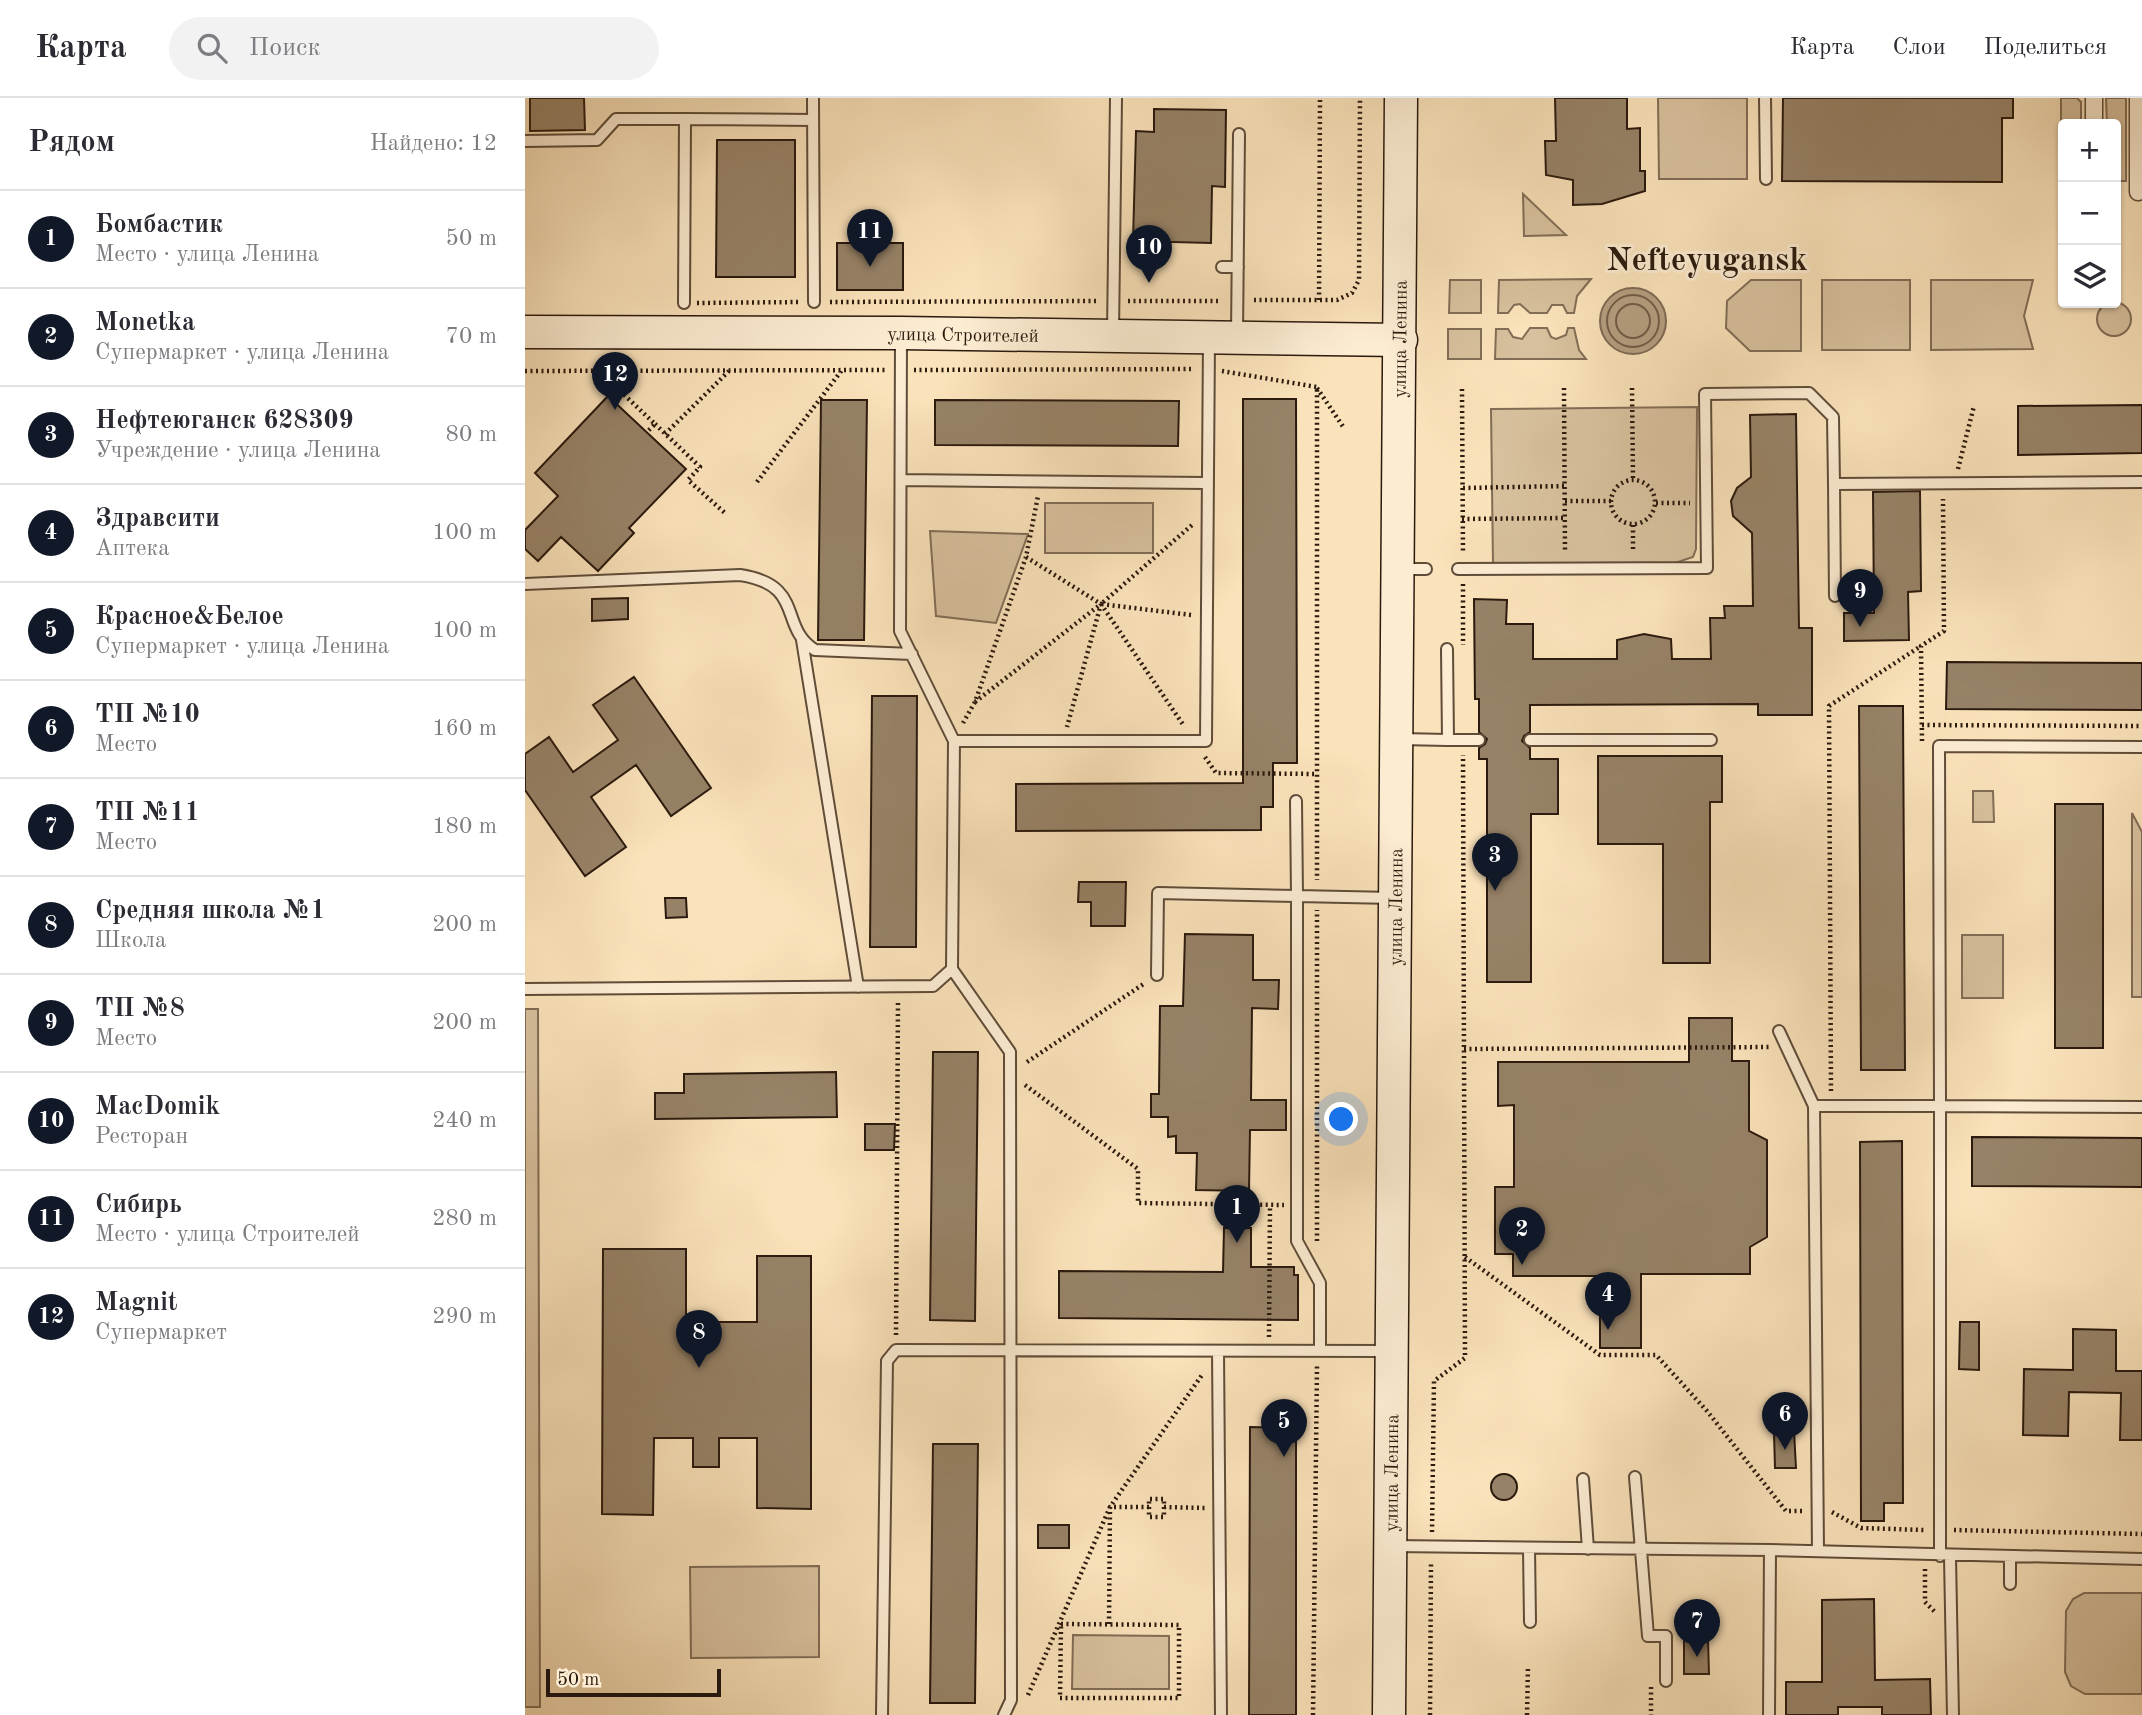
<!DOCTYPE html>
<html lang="ru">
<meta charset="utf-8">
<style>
body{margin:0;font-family:"Old Standard TT",serif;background:#f2f2f3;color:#2b2b33}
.controls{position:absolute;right:21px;top:21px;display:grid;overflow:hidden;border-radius:7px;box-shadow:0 2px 5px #0004}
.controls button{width:63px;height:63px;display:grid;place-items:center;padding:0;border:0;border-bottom:2px solid #e1e1e2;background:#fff;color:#2b2b33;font:35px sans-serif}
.scale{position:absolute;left:21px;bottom:18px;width:175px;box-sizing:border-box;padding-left:7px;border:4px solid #2b1a0e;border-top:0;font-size:19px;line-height:24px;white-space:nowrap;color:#2b1a0e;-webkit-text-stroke:5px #fcecd2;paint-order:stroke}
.you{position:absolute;left:817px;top:1022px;width:24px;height:24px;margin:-18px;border:5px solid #fff;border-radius:50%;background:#1a73e8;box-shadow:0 0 0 10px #1a73e833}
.badge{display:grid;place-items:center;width:46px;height:46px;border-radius:50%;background:#111827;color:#fff;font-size:23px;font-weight:700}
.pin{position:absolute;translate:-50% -58px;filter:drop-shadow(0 2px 4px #0008)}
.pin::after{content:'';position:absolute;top:37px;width:24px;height:21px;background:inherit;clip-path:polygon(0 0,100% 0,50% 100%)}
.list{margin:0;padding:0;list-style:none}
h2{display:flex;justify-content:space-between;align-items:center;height:91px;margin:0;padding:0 28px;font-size:30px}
h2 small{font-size:23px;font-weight:400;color:#7c7c81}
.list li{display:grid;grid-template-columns:46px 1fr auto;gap:21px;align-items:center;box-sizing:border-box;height:98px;padding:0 28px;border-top:2px solid #e1e1e2}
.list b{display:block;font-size:26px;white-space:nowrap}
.list p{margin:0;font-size:23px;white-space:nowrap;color:#7c7c81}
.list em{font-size:23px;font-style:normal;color:#7c7c81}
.icon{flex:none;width:38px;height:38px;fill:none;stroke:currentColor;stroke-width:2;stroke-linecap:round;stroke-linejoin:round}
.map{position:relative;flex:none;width:1617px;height:1617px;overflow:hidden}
header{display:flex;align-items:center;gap:42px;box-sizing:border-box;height:98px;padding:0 35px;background:#fff;border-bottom:2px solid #e1e1e2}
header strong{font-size:33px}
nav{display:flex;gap:38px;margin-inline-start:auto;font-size:24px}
.search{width:490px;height:63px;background:#f2f2f3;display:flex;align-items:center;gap:18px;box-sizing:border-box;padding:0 24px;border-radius:38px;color:#7c7c81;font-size:26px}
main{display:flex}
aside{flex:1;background:#fff}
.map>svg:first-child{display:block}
.green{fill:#d7c09d;stroke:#816d56;stroke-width:2}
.water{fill:#b49e80;stroke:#7d6952;stroke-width:2}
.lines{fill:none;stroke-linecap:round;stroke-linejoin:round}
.shore{stroke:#705c47;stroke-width:2}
.building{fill:#978267;stroke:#2b1a0e;stroke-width:2}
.service-casing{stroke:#5f4c39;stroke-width:14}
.pedestrian-casing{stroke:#5f4c39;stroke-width:19}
.secondary-casing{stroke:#2b1a0e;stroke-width:35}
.path{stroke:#2b1a0e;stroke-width:4.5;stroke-dasharray:2 3.5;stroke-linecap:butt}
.service{stroke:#fcecd2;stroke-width:10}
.pedestrian{stroke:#fcecd2;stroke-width:16}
.secondary{stroke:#fcecd2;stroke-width:32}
.labels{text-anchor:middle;stroke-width:6;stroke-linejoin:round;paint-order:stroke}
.street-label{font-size:19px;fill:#2b1a0e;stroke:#fcecd2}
.town-label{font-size:33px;font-weight:bold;fill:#2b1a0e;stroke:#fcecd2}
</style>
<header>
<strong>Карта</strong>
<div class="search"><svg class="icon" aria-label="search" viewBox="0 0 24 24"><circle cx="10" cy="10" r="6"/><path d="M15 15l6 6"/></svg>Поиск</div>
<nav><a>Карта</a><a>Слои</a><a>Поделиться</a></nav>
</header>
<main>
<aside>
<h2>Рядом<small>Найдено: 12</small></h2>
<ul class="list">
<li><span class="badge">1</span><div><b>Бомбастик</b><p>Место · улица Ленина</p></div><em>50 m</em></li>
<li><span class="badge">2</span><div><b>Monetka</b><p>Супермаркет · улица Ленина</p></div><em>70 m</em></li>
<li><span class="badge">3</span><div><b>Нефтеюганск 628309</b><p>Учреждение · улица Ленина</p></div><em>80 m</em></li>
<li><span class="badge">4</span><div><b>Здравсити</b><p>Аптека</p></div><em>100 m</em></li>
<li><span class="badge">5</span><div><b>Красное&amp;Белое</b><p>Супермаркет · улица Ленина</p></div><em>100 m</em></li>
<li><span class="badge">6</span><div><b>ТП №10</b><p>Место</p></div><em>160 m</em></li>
<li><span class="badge">7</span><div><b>ТП №11</b><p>Место</p></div><em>180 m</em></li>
<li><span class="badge">8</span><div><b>Средняя школа №1</b><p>Школа</p></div><em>200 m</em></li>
<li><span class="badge">9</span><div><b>ТП №8</b><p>Место</p></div><em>200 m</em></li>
<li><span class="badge">10</span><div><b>MacDomik</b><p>Ресторан</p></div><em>240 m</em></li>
<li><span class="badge">11</span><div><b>Сибирь</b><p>Место · улица Строителей</p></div><em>280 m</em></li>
<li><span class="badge">12</span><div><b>Magnit</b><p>Супермаркет</p></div><em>290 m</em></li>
</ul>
</aside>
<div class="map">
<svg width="1617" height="1617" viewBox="0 0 1617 1617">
<rect width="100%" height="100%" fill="#fae2ba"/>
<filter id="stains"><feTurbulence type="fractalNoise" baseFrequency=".00286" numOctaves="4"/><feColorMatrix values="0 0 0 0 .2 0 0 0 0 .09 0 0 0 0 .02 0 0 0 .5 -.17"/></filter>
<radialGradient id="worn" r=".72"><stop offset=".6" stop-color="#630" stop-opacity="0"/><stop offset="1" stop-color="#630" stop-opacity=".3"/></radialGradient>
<path class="green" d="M1133,0h89v81h-88z
M1536,0h16l4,4v20l-18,2 -2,17z
M1581,0h20v83h-10v-57h-9z
M998,96l43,41 -42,1z
M1066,181l-14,17 -3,17h-7l-4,-8h-11l-5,8h-17l-10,-9 -6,1 -6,8h-10l1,-33z
M925,182h31v33h-32z
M1226,182h50v71h-51l-24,-23 1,-27z
M1297,182h88v70h-88z
M1406,182h102l-9,36 9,33 -102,1z
M1572 221a17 17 0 1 1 34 0a17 17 0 1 1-34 0Z
M1005,230h17l4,9 5,2 10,-4 2,-7h6l5,22 7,9h-91l1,-30h12l5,8 9,2z
M923,231h33v30h-33z
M1172,309l-1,142 -3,8 -18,6 -182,1 -2,-155z
M520,405h108v50h-108z
M405,433l98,3 -32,89 -60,-7z
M1448,693h20l1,31h-21z
M1607,715l10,19v165h-10z
M1437,837h41v63h-41z
M0,911h13l2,698h-15z
M294,1468v91l-128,1 -1,-91z
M1559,1495h58v101h-57l-14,-8 -6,-14 1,-61 7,-12z
M548,1537l96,1v53h-97z"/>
<path class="water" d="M1075 223a33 33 0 1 1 66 0a33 33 0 1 1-66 0Z"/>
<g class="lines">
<path class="shore" d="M1082 223a26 26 0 1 1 52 0a26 26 0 1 1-52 0Z
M1091 223a17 17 0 1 1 34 0a17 17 0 1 1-34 0Z"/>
</g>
<path class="building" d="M5,0h54l1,32 -55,1z
M1030,0h72v31l13,-1v43h5v20l-43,13 -29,1v-25l-27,-5 -1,-34h11z
M1258,0h230v20h-11v64l-220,-1z
M629,11l72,1 -1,77 -13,-1 -1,57 -78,-2 3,-110 18,1z
M192,42h78v137h-79z
M312,145h66v47h-66z
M83,298l78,73 -57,59 5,5 -36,38 -37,-34 -23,24 -13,-12v-19l33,-34 -23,-23z
M718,301h53l1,364h-24v44h-12v23l-245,1v-47l227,-1z
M296,302h46l-3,240h-46z
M410,302l244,1 -1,45 -243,-1z
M1617,307v48l-124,2v-49z
M1271,316l3,214h13v87h-54v-11l-228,1v27l-6,4 -2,5 8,7v11h28v55h-27v168h-44v-223h-8v-11l6,-4 2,-5 -8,-7v-33h-4l-1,-100 33,1 -1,24h27v35h84v-19l27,-6 27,5 1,20h39l-1,-41h15l-1,-12h29l-1,-73 -19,-17 -2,-15 6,-13 14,-11 -1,-62z
M1395,393l1,100 -13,1 1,48 -65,1v-28h30l-1,-121z
M103,500v21l-36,2v-22z
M1422,564l195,1v47l-196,-1z
M109,579l77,111 -40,28 -35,-51 -45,32 35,50 -41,29 -60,-86v-36l24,-17 24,35 45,-32 -25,-35z
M347,598h45l-1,251h-46z
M1334,608h44l2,364h-44z
M1073,658h124v46h-12v161h-47v-119h-65z
M1530,706h48v244h-48z
M554,784h47l-1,44h-34v-24h-13z
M140,800h21l1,19 -21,1z
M660,836l68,1v45h26l-1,29 -26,-1 -1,92h35v30h-36l-1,61 -53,-1 1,-37h-21v-17l-8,1v-20h-17v-23h8l1,-88h23z
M1164,920h43v43h17v70l18,9v97l-17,10v27h-109v74h-41v-72h-87v-22h-18v-67h19v-82l-16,1v-44h191z
M408,954h45l-3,269 -45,-1z
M311,974l1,45 -182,2v-26h29v-19z
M340,1026h30l-1,26h-29z
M1447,1039l170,1v49l-170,-1z
M1377,1043l1,362h-19v18h-23l-1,-379z
M699,1130h27v39h43v8h4v45l-239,-2v-47l164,1z
M78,1151h83v73h71v-66h54v253l-54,-1v-70h-38v29h-26v-29h-39l-1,77 -51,-1z
M1435,1224h19v48l-20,-1z
M1548,1231l43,1v41h26v69h-22l1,-47 -52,-1 -1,44 -45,-1 1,-66 49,1z
M725,1329l46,1v287h-47z
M1269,1333l2,37h-21l-1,-36z
M408,1346h45l-3,259h-45z
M966 1389a13 13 0 1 1 26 0a13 13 0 1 1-26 0Z
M513,1427h31v23h-31z
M1349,1501l1,81 55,-1 1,36h-49v-8h-44v8h-52v-33h36v-82z
M1159,1541h24l1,35h-25z"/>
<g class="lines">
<g class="service-casing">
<path id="service" d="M288,0l1,204
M1240,0l1,81
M160,21l128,1
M0,43l72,-1 19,-21h69l-1,184
M697,169h16
M588,235l3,-235
M712,237l2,-201
M376,239l-1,294 54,110h252l3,-401
M376,382l305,3
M876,471h25
M933,471l249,-1 -2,-174 104,-1 24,24 1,67
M0,486l215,-9c66,10 38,52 75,75l97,4
M1310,498l-1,-112 308,-2
M277,542l56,347
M875,641l48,1 -1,-91
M923,642h31
M1005,642h181
M429,643l-2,228 58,83 1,648 -7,15
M771,703l1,95 96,2
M632,877l1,-82 139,3v345l23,42v68
M0,891l408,-3 19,-17
M1254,933l35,75
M693,1253l3,364
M1110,1379l13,159h18v45
M1058,1381l5,70
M867,1448l378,4 372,9
M1004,1450l1,74
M1293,1453l-4,-445h126l-1,-360 203,1
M1415,1458v-450l202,1
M1425,1459l3,158
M1485,1460v26
M357,1617l5,-354 9,-11 493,1
M1244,1617l1,-165"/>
</g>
<g class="pedestrian-casing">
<path id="pedestrian" d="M1613,0v94
M1569,26v-26"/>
</g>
<g class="secondary-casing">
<g id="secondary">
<path id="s1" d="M0,234l376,1 500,7"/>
<path id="s2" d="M864,1617l12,-1617"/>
</g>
</g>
<path class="path" d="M729,202h83l15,-7 7,-13 1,-182
M794,202l1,-202
M603,203h93
M305,204l268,-1
M172,205l104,-1
M389,272l279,-1
M0,273l360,-1
M697,273l95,16v493
M75,274l55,52 -8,8
M792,290l27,40
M1039,290l1,164
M1107,290l1,92
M937,291l1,165
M130,326l45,43 -12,13 38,34
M140,336l64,-63
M1433,371l16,-63
M1086 404a22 22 0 1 1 44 0a22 22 0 1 1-44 0Z
M232,384l85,-112
M938,390l102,-2
M1040,403h46
M1131,405h34
M937,421l103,-1
M1108,427v27
M501,459l75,47 -34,123
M938,486v61
M666,517l-90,-11 91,-79
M450,604l126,-98 83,122
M438,625l12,-21 51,-145 12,-61
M1397,627l220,1
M1397,643l-1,-95 23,-15 -1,-132
M680,659l11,16 101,1
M939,951l307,-2
M502,964l118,-79
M500,987l113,84v34l146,2
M1306,993l-2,-385 92,-60
M792,1143v-331
M940,1159l135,98h56l51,56 79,100h17
M371,1237l2,-334
M744,1239l1,-132
M639,1409l41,1
M1307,1414l29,16 63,2
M1429,1432l188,4
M907,1434l2,-151 31,-23 -2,-603
M1400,1471v33l10,10
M536,1526l118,1v73h-119z
M584,1526l1,-117h39v-8h15v18h-15v-10
M1126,1589v28
M503,1597l82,-188 92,-132
M788,1617l4,-350
M905,1617l1,-153
M1002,1617l1,-49"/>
<use href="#service" class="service"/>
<use href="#pedestrian" class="pedestrian"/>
<use href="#secondary" class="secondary"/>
</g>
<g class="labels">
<g class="street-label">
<text dy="7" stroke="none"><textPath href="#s1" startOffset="438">улица Строителей</textPath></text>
<text dy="7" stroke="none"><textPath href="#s2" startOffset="1376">улица Ленина</textPath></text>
<text dy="7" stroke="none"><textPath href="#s2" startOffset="808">улица Ленина</textPath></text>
<text dy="7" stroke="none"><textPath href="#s2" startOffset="242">улица Ленина</textPath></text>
</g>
<g class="town-label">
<text x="1182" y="172">Nefteyugansk</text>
</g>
</g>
<rect width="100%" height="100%" filter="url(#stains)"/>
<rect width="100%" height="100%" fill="url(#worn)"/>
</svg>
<div class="controls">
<button>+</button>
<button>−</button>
<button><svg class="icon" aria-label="layers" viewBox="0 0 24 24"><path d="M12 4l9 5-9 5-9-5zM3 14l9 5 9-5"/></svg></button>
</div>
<div class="scale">50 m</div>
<div class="you"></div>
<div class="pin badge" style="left:712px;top:1145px">1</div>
<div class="pin badge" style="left:997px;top:1167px">2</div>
<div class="pin badge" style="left:970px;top:793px">3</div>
<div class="pin badge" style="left:1083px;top:1232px">4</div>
<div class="pin badge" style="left:759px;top:1359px">5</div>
<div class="pin badge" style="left:1260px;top:1352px">6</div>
<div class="pin badge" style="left:1172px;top:1559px">7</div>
<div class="pin badge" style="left:174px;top:1270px">8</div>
<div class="pin badge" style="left:1335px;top:529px">9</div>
<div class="pin badge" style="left:624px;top:185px">10</div>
<div class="pin badge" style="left:345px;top:169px">11</div>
<div class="pin badge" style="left:90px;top:312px">12</div>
</div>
</main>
